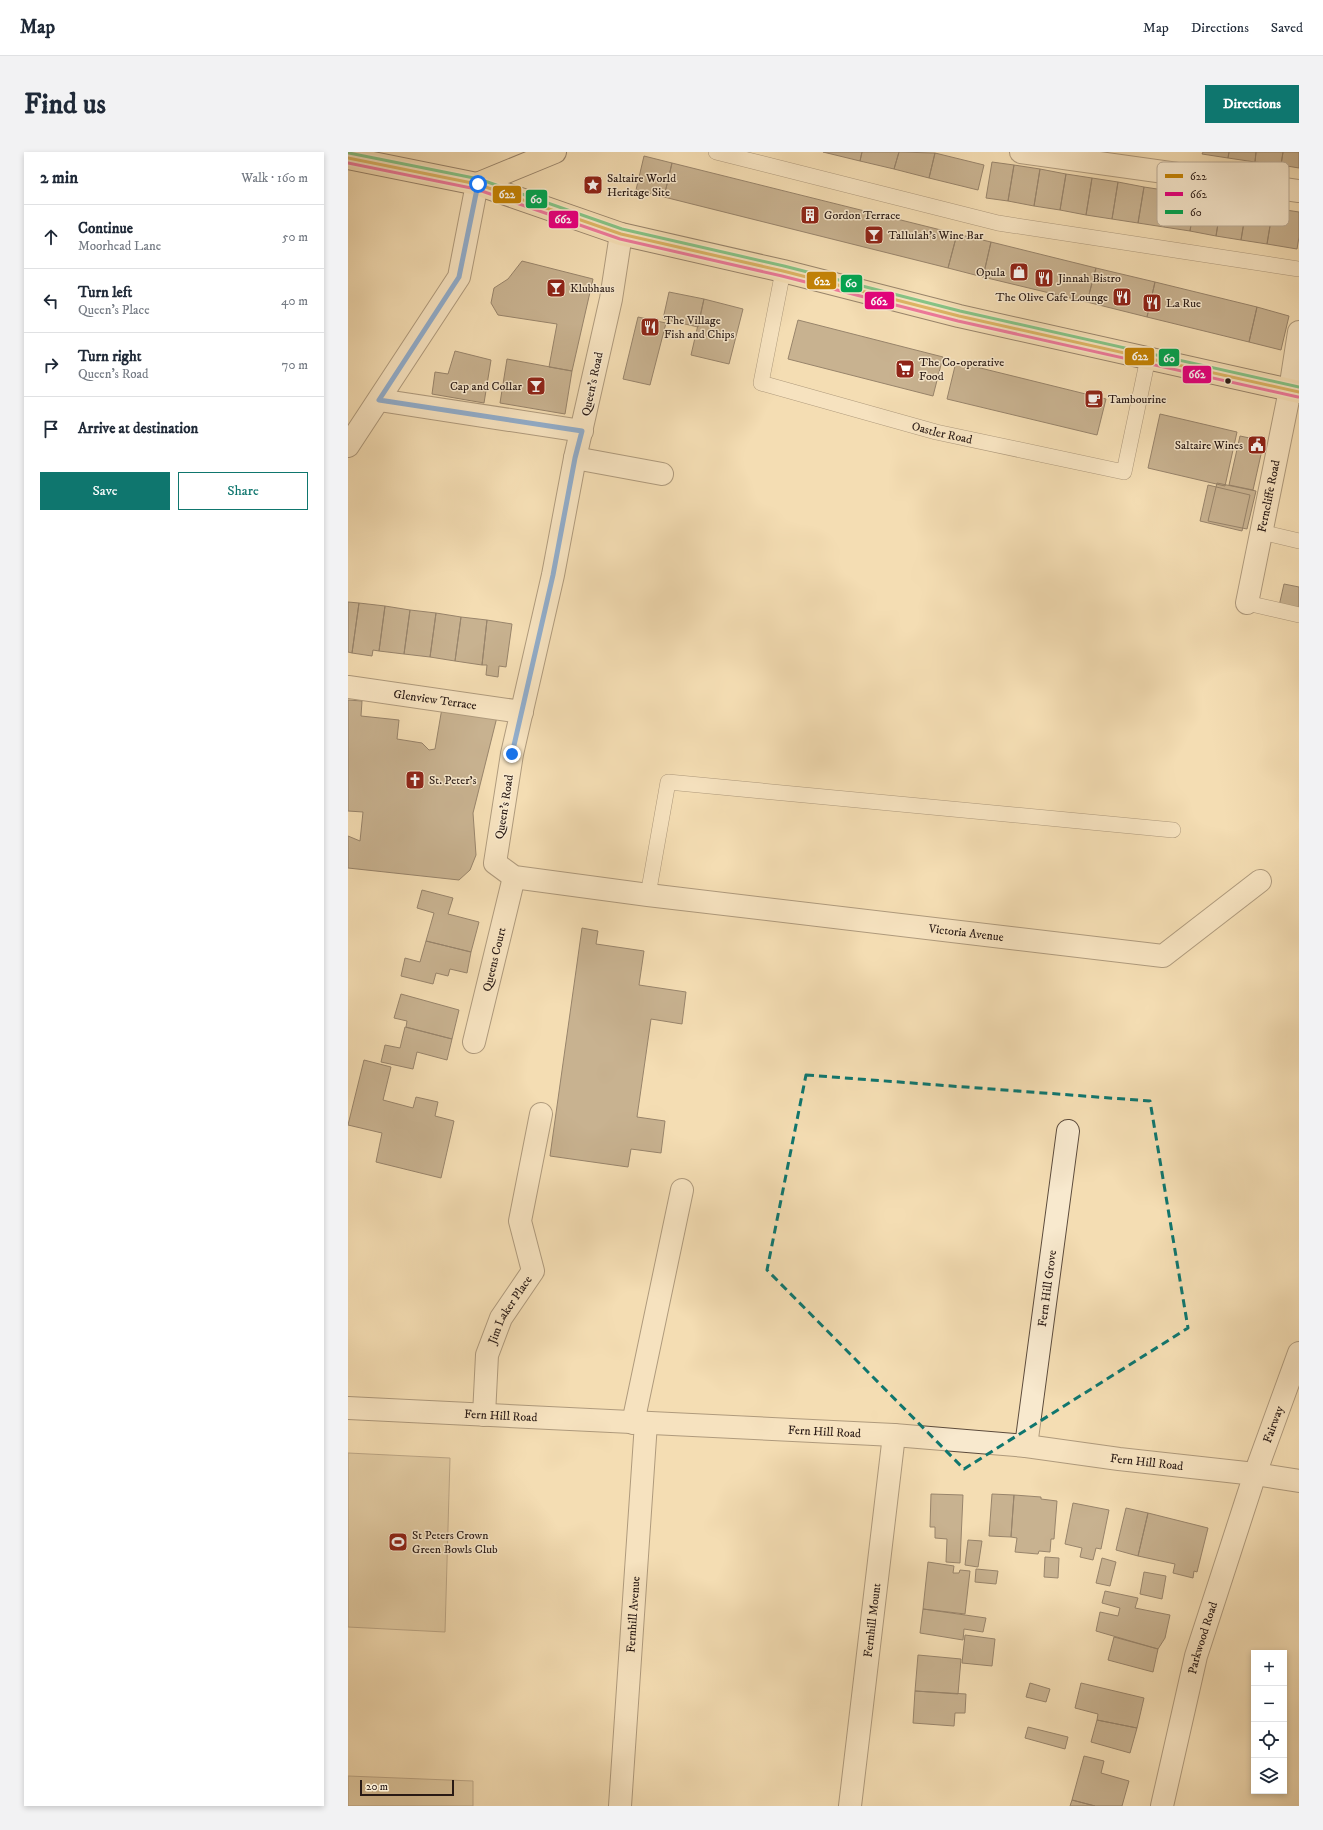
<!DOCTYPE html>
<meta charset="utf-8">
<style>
body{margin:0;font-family:"IM FELL DW Pica",serif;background:#f2f2f3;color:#1f2937}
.controls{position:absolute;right:12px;bottom:12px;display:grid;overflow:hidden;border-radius:0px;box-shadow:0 2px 6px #0003}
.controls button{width:36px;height:36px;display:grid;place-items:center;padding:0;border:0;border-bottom:1px solid #e0e1e3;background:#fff;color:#1f2937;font:20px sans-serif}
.scale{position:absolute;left:12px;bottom:10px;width:94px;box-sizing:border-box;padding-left:4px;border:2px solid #291a15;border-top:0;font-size:11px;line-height:14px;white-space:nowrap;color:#291a15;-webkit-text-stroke:3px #f8e9ce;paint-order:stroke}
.stop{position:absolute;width:12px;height:12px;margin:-9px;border:3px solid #1a73e8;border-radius:50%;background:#fff}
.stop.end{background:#1a73e8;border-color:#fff;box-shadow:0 1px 4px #0008}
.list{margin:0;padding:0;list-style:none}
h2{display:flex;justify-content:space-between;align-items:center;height:52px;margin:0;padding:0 16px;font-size:17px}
h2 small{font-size:13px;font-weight:400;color:#747a83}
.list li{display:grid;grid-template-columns:26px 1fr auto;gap:12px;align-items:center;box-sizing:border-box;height:64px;padding:0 16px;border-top:1px solid #e0e1e3}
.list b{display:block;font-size:15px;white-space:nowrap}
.list p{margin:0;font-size:13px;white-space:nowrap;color:#747a83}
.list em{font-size:13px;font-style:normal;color:#747a83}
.actions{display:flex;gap:8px;padding:12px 16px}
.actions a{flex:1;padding:9px 0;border:1px solid #0f766e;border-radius:0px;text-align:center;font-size:14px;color:#0f766e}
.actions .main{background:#0f766e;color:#fff}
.icon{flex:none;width:22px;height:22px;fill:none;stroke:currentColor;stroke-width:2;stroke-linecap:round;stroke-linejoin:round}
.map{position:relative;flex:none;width:951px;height:1654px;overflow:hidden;border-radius:0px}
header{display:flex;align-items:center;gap:24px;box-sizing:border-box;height:56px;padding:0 20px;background:#fff;border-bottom:1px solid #e0e1e3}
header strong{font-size:19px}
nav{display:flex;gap:22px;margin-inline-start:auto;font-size:14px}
.intro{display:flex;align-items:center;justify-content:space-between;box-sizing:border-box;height:96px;padding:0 24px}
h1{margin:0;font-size:28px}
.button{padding:10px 18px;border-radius:0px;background:#0f766e;color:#fff;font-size:14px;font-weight:700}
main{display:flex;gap:24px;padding:0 24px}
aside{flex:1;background:#fff;border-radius:0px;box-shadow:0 2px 6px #0003}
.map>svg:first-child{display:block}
.green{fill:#d1bc98;stroke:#7d6b56}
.building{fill:#937f67;stroke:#291a15}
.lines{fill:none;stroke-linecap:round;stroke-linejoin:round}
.service-casing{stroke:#5c4b3c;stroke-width:16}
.minor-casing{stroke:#5c4b3c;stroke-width:24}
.tertiary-casing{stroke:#5c4b3c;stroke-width:24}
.primary-casing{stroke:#291a15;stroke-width:24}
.trunk-casing{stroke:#291a15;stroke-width:24}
.service{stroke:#f8e9ce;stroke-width:15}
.minor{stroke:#f8e9ce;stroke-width:22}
.tertiary{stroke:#f8e9ce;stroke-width:22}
.primary{stroke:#f4ddb3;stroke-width:22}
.trunk{stroke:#f4ddb3;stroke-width:22}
.bus-1-casing{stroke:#f8e9ce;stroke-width:6}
.bus-2-casing{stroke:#f8e9ce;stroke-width:6}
.bus-3-casing{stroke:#f8e9ce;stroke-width:6}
.bus-1{stroke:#c48305;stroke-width:3}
.bus-2{stroke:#e5007d;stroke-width:3}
.bus-3{stroke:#00a651;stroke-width:3}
.route{stroke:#1a73e8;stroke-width:5}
.marked{fill:none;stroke:#0f766e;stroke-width:3;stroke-dasharray:8 5;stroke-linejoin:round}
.bus-dot{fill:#291a15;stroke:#f8e9ce;stroke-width:1.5}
.labels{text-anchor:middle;stroke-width:3;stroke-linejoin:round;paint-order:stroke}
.poi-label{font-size:12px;fill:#291a15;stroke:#f8e9ce;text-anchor:start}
.street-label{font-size:12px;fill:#291a15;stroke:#f8e9ce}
.key{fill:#f8e9ce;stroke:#baab96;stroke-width:1}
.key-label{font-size:11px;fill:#291a15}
.line-badge{stroke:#f8e9ce;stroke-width:1.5}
.badge-label{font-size:11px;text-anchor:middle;font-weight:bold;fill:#fff}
</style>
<header>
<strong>Map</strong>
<nav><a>Map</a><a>Directions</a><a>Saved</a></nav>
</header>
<div class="intro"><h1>Find us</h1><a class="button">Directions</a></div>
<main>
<aside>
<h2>2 min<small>Walk · 160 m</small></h2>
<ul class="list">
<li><svg class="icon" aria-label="ahead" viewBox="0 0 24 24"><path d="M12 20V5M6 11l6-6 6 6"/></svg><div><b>Continue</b><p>Moorhead Lane</p></div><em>50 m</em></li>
<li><svg class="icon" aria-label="left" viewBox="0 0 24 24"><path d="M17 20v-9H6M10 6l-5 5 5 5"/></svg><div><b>Turn left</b><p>Queen's Place</p></div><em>40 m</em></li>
<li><svg class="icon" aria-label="right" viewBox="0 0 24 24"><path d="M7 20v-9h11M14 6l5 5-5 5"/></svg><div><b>Turn right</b><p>Queen's Road</p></div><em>70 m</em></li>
<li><svg class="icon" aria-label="arrive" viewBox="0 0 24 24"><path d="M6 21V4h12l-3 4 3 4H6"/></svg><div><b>Arrive at destination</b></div></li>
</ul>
<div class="actions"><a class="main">Save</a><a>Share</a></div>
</aside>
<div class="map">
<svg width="951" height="1654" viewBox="0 0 951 1654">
<rect width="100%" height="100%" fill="#f4ddb3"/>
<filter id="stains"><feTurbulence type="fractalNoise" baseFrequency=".005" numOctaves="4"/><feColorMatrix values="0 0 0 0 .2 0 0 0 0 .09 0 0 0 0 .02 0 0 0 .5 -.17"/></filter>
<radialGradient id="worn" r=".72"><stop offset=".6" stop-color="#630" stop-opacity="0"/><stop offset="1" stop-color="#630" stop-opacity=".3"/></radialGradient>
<path class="green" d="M0,1301l102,5 -5,174 -97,-5z
M0,1624l125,5v25h-125z"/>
<path class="building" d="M475,0h39l-2,9z
M514,0h37l-5,17 -34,-8z
M551,0l36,1 -6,25 -35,-9z
M855,0h26l-1,6 -26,-4z
M881,0h27l-1,10 -27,-4z
M908,0h27l-2,13 -26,-3z
M935,0h16v16l-18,-3z
M587,1l49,12 -6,25 -49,-12z
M296,4l28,7 -8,34 -28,-7z
M644,10l22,3 -6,36 -22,-3z
M324,11l285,71 -9,34 -284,-71z
M666,13l26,4 -6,37 -26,-5z
M692,17l26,5 -6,36 -26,-4z
M718,22l26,4 -6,37 -26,-5z
M744,26l26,4 -6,37 -26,-4z
M770,30l26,5 -6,36 -26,-4z
M796,35l26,4 -6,36 -26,-4z
M822,39l26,4 -6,36 -26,-4z
M848,43l26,4 -6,37 -26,-5z
M874,47l25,5 -6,36 -25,-4z
M899,52l26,4 -6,36 -26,-4z
M925,56l26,4v25l-2,12 -30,-5z
M609,82l34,8 -8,35 -35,-9z
M643,90l105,26 -9,34 -104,-25z
M174,109l71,18 -21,92 -23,-4 8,-43 -59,-9 -7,-12 3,-15 14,-9z
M748,116l59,14 -8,35 -60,-15z
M807,130l102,25 -8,35 -102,-25z
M321,140l35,7 -6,28 -35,-8z
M356,147l39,10 -14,55 -38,-9z
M909,155l32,9 -8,34 -32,-8z
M290,165l28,6 -16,62 -27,-6z
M450,168l145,37 -10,39 -145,-37z
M107,199l36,9 -7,43 -52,-9 3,-22 13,2z
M159,207l65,12 -7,43 -65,-11z
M608,210l150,37 -9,36 -150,-36z
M812,262l77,18 -12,54 -77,-18z
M892,284l24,5 -11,49 -24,-5z
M869,331l39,8 -9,38 -39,-8z
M860,333l42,10 -8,36 -42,-10z
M936,432l15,3v23l-20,-4z
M0,450l11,1 -7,50 -4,-1z
M11,451l26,3 -6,45 -6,-1 -1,6 -20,-3z
M37,454l25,4 -6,44 -25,-3z
M62,458l26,3 -6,44 -26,-3z
M88,461l25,4 -6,44 -25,-4z
M113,465l26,3 -5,45 -27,-4z
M139,468l25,4 -6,43 -7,-1 -1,11 -12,-2 1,-10h-5z
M0,548l14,1 -1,15 38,4 -2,19 25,4 7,7 6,-1 7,-41 55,9 -24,96 3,42 -6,15 -11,10 -111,-12v-32l12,5 3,-29 -15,-1z
M74,738l31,8 -5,16 31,8 -8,30 -45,-11 8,-28 -17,-5z
M234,776l16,3 -2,13 48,7 -5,34 47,7 -4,32 -31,-5 -14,98 28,4 -4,32 -30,-4 -3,18 -78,-11z
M78,789l45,11 -4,21 -17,-4 -2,7 -12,-3 -3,11 -32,-8 4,-18 15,4z
M53,842l58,16 -7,29 -46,-12 1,-6 -13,-3z
M57,875l47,12 -5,21 -30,-8 -4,17 -32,-7 4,-17 15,3z
M16,908l27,7 -8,33 30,8 3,-11 22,5 -3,14 19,5 -13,57 -65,-16 6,-29 -34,-8z
M583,1342l32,1 -3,68 -14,-1 1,-23 -12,-1v-11h-5z
M644,1342l22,1 -3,42 -22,-1z
M666,1343l27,2v2l16,2 -3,38h-3l-1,13 -11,-1 -1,3 -23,-2 2,-14 -6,-1z
M725,1351l36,7 -8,39 -5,-1 -3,12 -13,-3 2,-9 -17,-4z
M778,1356l22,5 -10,43 -22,-6z
M800,1361l60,15 -11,44 -3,-1 -1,7 -20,-5 2,-9 -37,-8z
M620,1388l14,1 -4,26 -13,-2z
M697,1405l14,1 -1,20 -14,-1z
M754,1406l14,4 -6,24 -14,-3z
M580,1410l26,4 -1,7h6l1,-3 10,1 -5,43 -42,-5z
M628,1417l22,2 -2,13 -21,-2z
M796,1420l22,4 -4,23 -22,-5z
M757,1439l33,7 -3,10 35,7 -5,23 -7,11 -62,-18 4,-19 18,4 2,-8 -18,-5z
M575,1457l63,9 -3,14 -19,-3 -1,11 -43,-7z
M617,1483l30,4 -3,27 -30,-3z
M766,1485l44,12 -5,23 -45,-12z
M570,1503l43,4 -3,35 -43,-3z
M682,1531l20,6 -4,13 -20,-5z
M733,1531l63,15 -7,30 -40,-8 1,-6 -23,-6z
M567,1539l51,3 -1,19h-10l-1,13 -41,-3z
M749,1568l40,8 -7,25 -39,-11z
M680,1575l40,10 -3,12 -40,-11z
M736,1604l20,5 -3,12 28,8 -7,25h-27l-23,-6z
M724,1648l23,6h-25z"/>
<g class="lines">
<g class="service-casing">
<g id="service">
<path d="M368,0l282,71 301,46"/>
<path id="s1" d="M435,119l-22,112 175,49 188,40 24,-114"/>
<path d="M913,380l38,9"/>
<path d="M899,451l52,12"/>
<path d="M300,743l20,-113 505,48"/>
</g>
</g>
<g class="minor-casing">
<g id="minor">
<path d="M673,0l278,39"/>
<path id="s2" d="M273,82l-10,65 -36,159 -22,117 -41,179 -17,109 19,14 134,18 515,61 97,-75"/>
<path d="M31,248l203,31"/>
<path d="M227,306l87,16"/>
<path id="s3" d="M899,451l43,-213 9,-58"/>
<path id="s4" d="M0,535l174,25"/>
<path id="s5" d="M126,890l40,-165"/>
<path id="s6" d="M0,1256l546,27 132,11 93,13 136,15 44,7"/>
<path id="s7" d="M136,1263l3,-60 14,-37 32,-47 -13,-50 21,-107"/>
<path d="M285,1271l49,-233"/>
<path id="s8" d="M678,1294l42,-315"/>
<path id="s9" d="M272,1654l26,-383"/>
<path id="s10" d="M502,1654l44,-371"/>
<path id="s11" d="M814,1654l34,-150 59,-182 44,-121"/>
</g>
</g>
<g class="tertiary-casing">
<path id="tertiary" d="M0,294l111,-169 18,-93"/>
</g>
<g class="primary-casing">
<path id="primary" d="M129,32l78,-32"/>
</g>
<g class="trunk-casing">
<path id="trunk" d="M0,6l129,26 144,50 162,37 176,45 340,76"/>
</g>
<use href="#service" class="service"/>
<use href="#minor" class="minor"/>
<use href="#tertiary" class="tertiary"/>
<use href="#primary" class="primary"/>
<use href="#trunk" class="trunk"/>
<g class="bus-1-casing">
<path id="bus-1" d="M0,6l129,26 144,50 162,37 176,45 340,76"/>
</g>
<g class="bus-2-casing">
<path id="bus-2" d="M0,11l128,26 144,50 162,37 176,45 340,76"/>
</g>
<g class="bus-3-casing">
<path id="bus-3" d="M1,1l130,26 143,50 162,37 176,45 339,76"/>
</g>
<use href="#bus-1" class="bus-1"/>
<use href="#bus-2" class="bus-2"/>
<use href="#bus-3" class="bus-3"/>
</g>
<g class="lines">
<path class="route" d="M130,32l-19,93 -80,123 203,31 -7,27 -22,117 -41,179"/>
</g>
<path d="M0 0H951V1654H0ZM458,923l344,26 38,227 -224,141 -197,-199z" fill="#f4ddb3" fill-opacity=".55" fill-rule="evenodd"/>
<path class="marked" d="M458,923l344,26 38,227 -224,141 -197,-199z"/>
<defs>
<g id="sight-square" transform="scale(1)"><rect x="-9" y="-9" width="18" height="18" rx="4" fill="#8f2418" stroke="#f8e9ce"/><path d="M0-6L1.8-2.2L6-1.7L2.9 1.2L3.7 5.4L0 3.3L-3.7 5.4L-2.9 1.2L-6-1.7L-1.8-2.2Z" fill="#fff"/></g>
<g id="building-square" transform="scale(1)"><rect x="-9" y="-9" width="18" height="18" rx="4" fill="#8f2418" stroke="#f8e9ce"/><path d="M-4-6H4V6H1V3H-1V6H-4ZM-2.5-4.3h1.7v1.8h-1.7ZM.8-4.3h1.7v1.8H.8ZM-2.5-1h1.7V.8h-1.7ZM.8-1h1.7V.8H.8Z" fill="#fff"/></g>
<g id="bar-square" transform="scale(1)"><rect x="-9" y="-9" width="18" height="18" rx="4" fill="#8f2418" stroke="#f8e9ce"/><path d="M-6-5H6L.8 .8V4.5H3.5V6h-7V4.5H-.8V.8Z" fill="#fff"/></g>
<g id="shop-square" transform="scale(1)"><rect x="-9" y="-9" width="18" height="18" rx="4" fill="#8f2418" stroke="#f8e9ce"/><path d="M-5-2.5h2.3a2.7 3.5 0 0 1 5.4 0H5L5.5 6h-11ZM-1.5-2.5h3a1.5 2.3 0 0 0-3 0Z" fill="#fff"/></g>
<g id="restaurant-square" transform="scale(1)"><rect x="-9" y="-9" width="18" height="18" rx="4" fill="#8f2418" stroke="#f8e9ce"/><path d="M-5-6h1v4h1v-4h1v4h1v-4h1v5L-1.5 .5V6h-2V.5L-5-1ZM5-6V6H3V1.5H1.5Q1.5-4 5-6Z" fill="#fff"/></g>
<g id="supermarket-square" transform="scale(1)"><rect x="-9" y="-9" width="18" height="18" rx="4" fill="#8f2418" stroke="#f8e9ce"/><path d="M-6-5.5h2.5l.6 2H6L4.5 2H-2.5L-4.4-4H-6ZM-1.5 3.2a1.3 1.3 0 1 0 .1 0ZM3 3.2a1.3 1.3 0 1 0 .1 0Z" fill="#fff"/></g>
<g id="cafe-square" transform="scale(1)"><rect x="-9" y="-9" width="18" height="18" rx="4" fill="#8f2418" stroke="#f8e9ce"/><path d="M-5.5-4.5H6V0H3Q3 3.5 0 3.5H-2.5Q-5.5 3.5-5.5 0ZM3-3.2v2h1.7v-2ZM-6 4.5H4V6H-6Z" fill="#fff"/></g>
<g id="civic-square" transform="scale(1)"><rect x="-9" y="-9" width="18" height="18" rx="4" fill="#8f2418" stroke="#f8e9ce"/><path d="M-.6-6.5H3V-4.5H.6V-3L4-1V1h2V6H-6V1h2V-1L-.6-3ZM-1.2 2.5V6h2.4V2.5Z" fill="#fff"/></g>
<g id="church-square" transform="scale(1)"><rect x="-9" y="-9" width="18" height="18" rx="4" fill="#8f2418" stroke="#f8e9ce"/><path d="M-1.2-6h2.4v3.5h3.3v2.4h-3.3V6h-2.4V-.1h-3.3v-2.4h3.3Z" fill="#fff"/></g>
<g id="stadium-square" transform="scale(1)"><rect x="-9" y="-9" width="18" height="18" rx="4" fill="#8f2418" stroke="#f8e9ce"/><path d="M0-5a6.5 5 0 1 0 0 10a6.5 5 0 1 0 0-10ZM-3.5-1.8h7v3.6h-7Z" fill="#fff"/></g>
</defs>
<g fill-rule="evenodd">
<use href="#sight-square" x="245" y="33"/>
<use href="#building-square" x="462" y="63"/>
<use href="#bar-square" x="526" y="83"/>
<use href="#shop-square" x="671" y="120"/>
<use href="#restaurant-square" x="696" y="126"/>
<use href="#bar-square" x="208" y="136"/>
<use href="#restaurant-square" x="774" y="145"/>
<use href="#restaurant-square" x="804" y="151"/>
<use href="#restaurant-square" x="302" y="175"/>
<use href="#supermarket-square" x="557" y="217"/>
<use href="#bar-square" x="188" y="234"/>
<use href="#cafe-square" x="746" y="247"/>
<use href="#civic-square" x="909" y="293"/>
<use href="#church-square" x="67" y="628"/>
<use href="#stadium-square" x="50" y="1390"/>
</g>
<circle class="bus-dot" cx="880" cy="229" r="3.5"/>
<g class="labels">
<g class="poi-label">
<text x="259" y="30">Saltaire World<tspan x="259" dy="14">Heritage Site</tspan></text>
<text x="476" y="67">Gordon Terrace</text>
<text x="540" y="87">Tallulah's Wine Bar</text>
<text x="657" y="124" text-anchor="end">Opula</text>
<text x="710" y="130">Jinnah Bistro</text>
<text x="222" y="140">Klubhaus</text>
<text x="760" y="149" text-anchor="end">The Olive Cafe Lounge</text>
<text x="818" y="155">La Rue</text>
<text x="316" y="172">The Village<tspan x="316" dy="14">Fish and Chips</tspan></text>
<text x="571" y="214">The Co-operative<tspan x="571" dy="14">Food</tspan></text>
<text x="174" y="238" text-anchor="end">Cap and Collar</text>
<text x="760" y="251">Tambourine</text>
<text x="895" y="297" text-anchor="end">Saltaire Wines</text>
<text x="81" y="632">St. Peter's</text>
<text x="64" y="1387">St Peters Crown<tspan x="64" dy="14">Green Bowls Club</tspan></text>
</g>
<g class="street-label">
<text transform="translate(244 232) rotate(-78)" y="4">Queen's Road</text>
<text dy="4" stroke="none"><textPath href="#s1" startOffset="302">Oastler Road</textPath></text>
<text dy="4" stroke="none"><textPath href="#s3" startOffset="109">Ferncliffe Road</textPath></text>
<text dy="4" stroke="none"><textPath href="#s4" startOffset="88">Glenview Terrace</textPath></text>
<text transform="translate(156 655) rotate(-81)" y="4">Queen's Road</text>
<text dy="4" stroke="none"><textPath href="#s2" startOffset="1121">Victoria Avenue</textPath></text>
<text dy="4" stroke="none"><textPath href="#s5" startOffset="85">Queens Court</textPath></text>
<text dy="4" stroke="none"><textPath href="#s8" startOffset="159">Fern Hill Grove</textPath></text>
<text dy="4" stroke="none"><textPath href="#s7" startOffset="111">Jim Laker Place</textPath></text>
<text dy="4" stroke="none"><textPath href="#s6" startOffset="153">Fern Hill Road</textPath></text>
<text dy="4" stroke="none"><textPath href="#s11" startOffset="398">Fairway</textPath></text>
<text dy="4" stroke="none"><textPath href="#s6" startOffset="477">Fern Hill Road</textPath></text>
<text dy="4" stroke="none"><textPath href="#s6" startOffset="801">Fern Hill Road</textPath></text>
<text dy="4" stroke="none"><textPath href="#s9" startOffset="192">Fernhill Avenue</textPath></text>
<text dy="4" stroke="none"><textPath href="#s10" startOffset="187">Fernhill Mount</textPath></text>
<text dy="4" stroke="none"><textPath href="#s11" startOffset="173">Parkwood Road</textPath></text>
</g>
</g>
<rect x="809" y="10" width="132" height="64" rx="6" class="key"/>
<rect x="817" y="22" width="18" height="4" fill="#c48305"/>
<rect x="817" y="40" width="18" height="4" fill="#e5007d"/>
<rect x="817" y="58" width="18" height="4" fill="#00a651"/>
<g class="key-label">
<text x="842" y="28">622</text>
<text x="842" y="46">662</text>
<text x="842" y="64">60</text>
</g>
<g class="line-badge">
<rect x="144" y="33" width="30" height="19" rx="4" fill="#c48305"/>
<rect x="177" y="37" width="23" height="20" rx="4" fill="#00a651"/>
<rect x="200" y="58" width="31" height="19" rx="4" fill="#e5007d"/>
<rect x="458" y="119" width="31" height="19" rx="4" fill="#c48305"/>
<rect x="492" y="122" width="23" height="19" rx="4" fill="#00a651"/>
<rect x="516" y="139" width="31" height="19" rx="4" fill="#e5007d"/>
<rect x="776" y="195" width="31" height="19" rx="4" fill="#c48305"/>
<rect x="810" y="196" width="22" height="19" rx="4" fill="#00a651"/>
<rect x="834" y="213" width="30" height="19" rx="4" fill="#e5007d"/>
</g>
<g class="badge-label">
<text x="159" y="46">622</text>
<text x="188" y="51">60</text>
<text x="215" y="71">662</text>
<text x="474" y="133">622</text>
<text x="503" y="135">60</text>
<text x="531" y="153">662</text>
<text x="792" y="208">622</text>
<text x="821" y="210">60</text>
<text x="849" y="226">662</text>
</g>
<rect width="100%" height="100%" filter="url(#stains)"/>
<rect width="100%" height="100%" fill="url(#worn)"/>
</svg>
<div class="controls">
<button>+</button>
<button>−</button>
<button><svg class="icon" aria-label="locate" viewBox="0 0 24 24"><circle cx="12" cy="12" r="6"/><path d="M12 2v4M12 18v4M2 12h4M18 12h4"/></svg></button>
<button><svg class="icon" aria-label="layers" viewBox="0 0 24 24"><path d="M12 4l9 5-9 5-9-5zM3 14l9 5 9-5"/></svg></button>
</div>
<div class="scale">20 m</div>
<div class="stop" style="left:130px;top:32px"></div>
<div class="stop end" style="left:164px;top:602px"></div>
</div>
</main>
